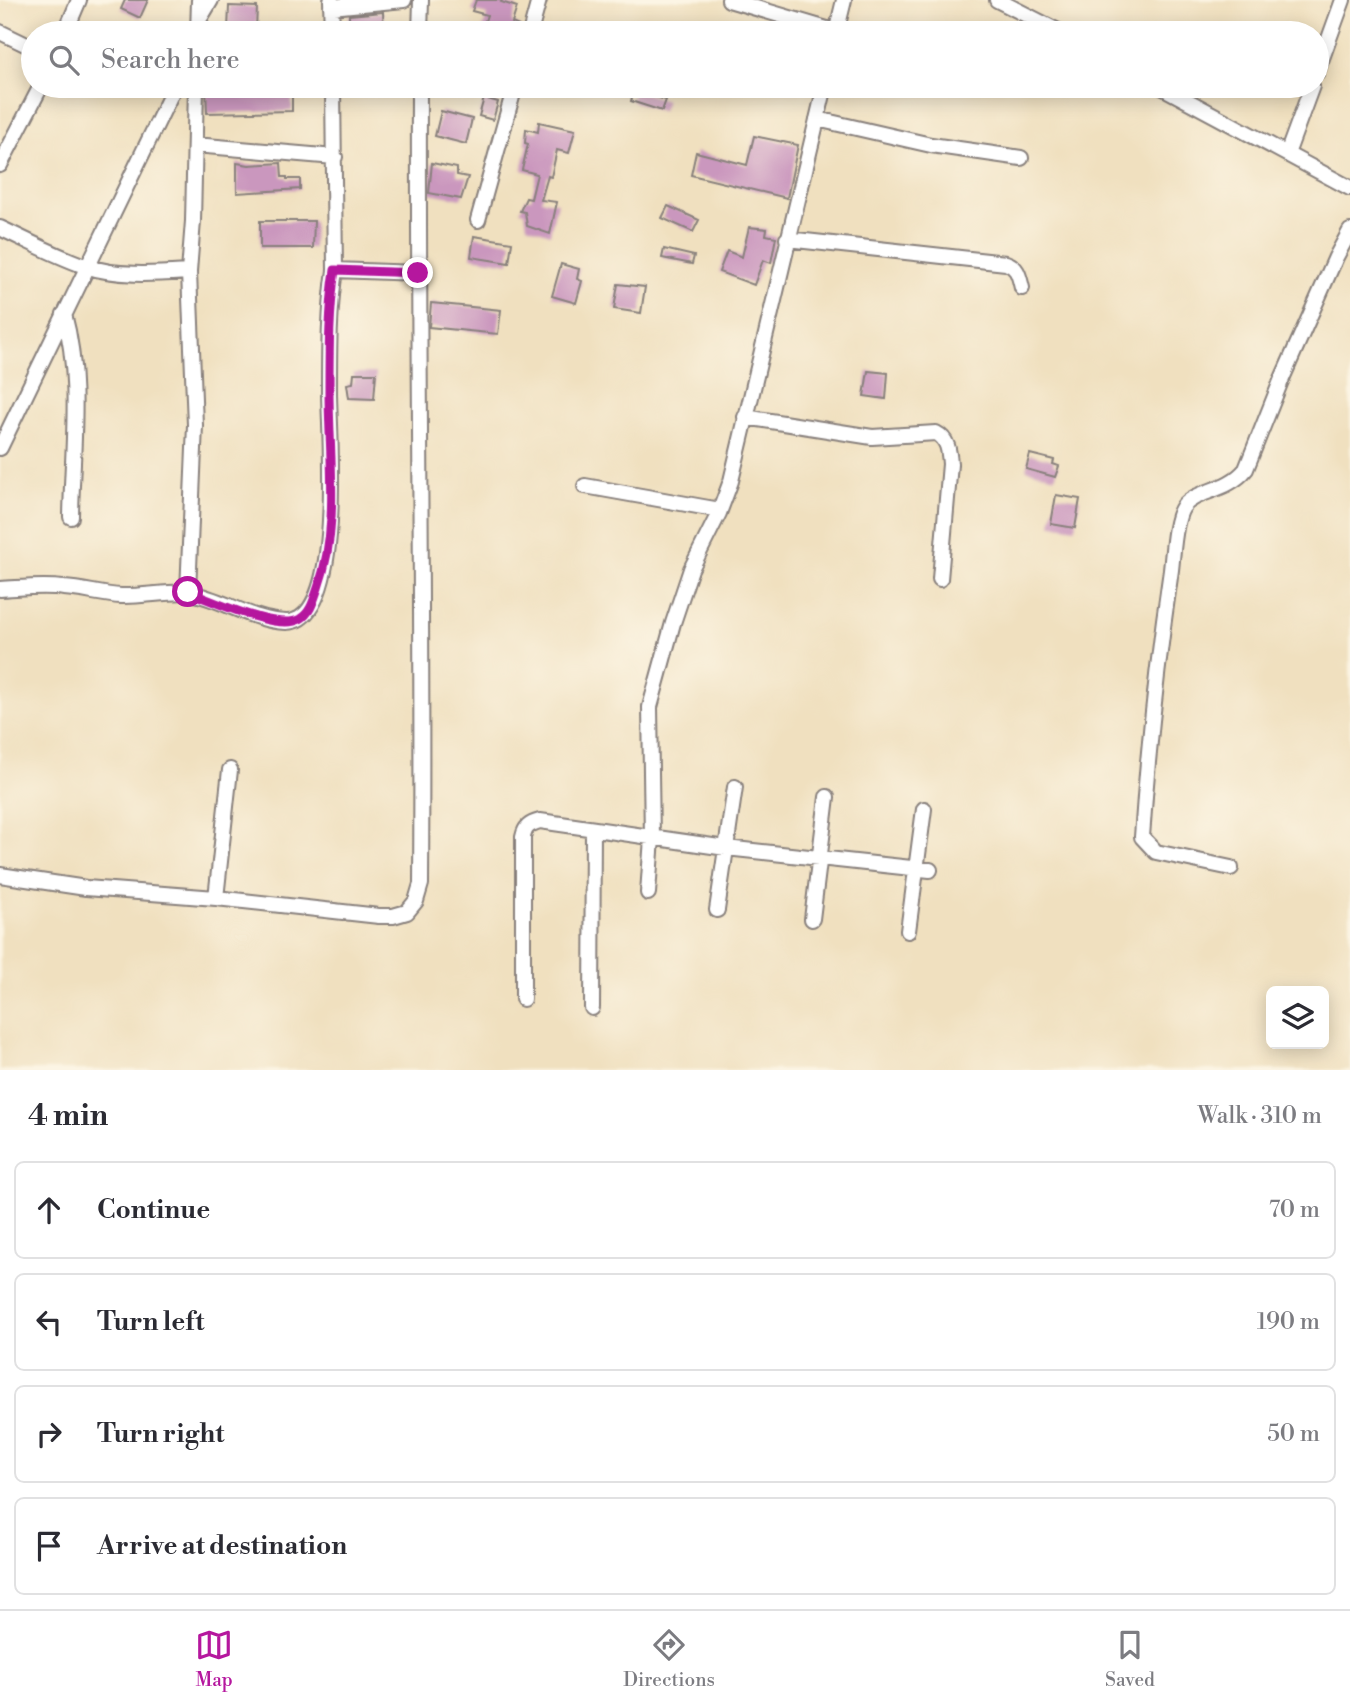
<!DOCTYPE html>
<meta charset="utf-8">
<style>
body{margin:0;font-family:"Libre Bodoni",serif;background:#f7f7f7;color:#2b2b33}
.controls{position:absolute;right:21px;bottom:21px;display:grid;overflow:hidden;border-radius:10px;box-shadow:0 4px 18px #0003}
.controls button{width:63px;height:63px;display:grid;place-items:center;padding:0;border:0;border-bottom:2px solid #e1e1e2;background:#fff;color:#2b2b33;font:35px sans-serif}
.stop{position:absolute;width:21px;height:21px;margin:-16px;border:5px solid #b5179e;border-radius:50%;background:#fff}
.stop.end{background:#b5179e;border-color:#fff;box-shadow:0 2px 7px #0008}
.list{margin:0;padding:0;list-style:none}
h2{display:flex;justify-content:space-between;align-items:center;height:91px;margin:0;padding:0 28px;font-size:30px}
h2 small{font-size:23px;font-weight:400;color:#7c7c81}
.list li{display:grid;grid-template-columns:46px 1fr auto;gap:21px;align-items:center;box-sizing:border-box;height:98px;margin:0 14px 14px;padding:0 14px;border:2px solid #e1e1e2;border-radius:10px}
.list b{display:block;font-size:26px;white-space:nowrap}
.list em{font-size:23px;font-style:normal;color:#7c7c81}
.icon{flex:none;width:38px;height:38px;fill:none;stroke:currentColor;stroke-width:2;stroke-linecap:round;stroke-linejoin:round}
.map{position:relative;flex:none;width:1350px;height:1070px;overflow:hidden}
.search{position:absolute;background:#fff;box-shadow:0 4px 18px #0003;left:21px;right:21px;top:21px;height:77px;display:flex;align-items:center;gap:18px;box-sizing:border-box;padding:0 24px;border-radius:38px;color:#7c7c81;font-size:26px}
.sheet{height:539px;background:#fff}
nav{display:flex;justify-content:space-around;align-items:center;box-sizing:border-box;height:98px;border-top:2px solid #e1e1e2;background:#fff;font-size:19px;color:#7c7c81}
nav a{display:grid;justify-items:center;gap:4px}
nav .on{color:#b5179e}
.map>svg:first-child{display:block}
.building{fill:#ca97be}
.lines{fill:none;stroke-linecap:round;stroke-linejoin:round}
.minor-casing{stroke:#89817d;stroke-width:18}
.minor{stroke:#fff;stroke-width:14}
.route{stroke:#b5179e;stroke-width:9}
</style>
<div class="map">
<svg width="1350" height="1070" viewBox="0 0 1350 1070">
<rect width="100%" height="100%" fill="#fcf5e5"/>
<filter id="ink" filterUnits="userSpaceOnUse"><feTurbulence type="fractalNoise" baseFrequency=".0143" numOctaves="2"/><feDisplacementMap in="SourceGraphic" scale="14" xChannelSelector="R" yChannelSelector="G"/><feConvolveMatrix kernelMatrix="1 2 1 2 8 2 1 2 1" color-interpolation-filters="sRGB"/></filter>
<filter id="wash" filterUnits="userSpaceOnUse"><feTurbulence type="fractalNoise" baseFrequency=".00686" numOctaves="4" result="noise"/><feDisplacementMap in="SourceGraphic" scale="28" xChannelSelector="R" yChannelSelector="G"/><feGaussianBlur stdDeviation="1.57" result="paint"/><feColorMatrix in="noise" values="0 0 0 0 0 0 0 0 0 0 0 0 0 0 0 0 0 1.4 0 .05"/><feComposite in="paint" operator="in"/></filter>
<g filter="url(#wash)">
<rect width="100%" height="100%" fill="#f0e0bf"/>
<g id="blocks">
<path class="building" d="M125,0h23l-8,18 -19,-9z
M476,0h26l-1,2 16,5 -5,16 7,3 -2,7h-36l6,-18 -15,-4z
M229,6l28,1 -1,23h-28z
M383,12l1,21h-42l-1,-12h8v-6z
M206,86l86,2v23l-85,2z
M458,86h35l-3,11 -32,-7z
M634,90l32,10 -4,11 -31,-10z
M484,98l14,4 -5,18 -14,-4z
M441,111l31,8 -6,25 -31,-8z
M539,122l36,8 -6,23 -12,-3 -6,27 -3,-1 -7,24 16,2 -7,32 -23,-8 -2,-14 -5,-1 6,-13 5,1 6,-25 -15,-4 6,-26 -3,-1 1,-14 12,3z
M754,136l44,9 -11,53 -96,-23 5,-23 51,13z
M237,163l12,2 32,-2 1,14h5v2h13v10l-63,4z
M432,163l25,5v7l11,2 -7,22 -32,-6z
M668,206l31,14 -6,12 -31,-14z
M260,221h54l-1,27h-53z
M749,227l18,2 -1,6 10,2 -5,26 -8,-3 -9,25 -35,-13 8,-21 15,6z
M474,236l38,6 -3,21 -38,-6z
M664,249l30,7 -2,8 -30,-6z
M561,264l18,5 -2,10 5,2 -6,22 -24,-7z
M618,284l27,3 -4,26 -27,-4z
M431,303l70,7 -3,24 -69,-7z
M868,371l20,2 -2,26 -22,-3z
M354,373h22l-2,26 -25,-1 -2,-14 6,-1z
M1030,454l24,6 -1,4 6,2 -4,11 -29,-8z
M1056,495l24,4 -5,29 -24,-4z"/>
</g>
</g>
<g filter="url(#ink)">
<use href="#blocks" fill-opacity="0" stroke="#89817d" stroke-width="2"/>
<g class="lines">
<g class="minor-casing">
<path id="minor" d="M331,0l1,33
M729,0l108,32
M997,0l65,33
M331,7l73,-7
M199,20l12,-20
M0,32l33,16
M65,33l14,-33
M198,33l1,-33
M420,33l1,-33
M530,33l9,-33
M836,33l8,-33
M1317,72l26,-72
M333,86l2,184
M1160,86l190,102
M817,119l114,26 90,13
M195,145l140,12
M1287,154l25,-68
M0,165l41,-79
M478,220l37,-134
M0,228c28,13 56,28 85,38 33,11 71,8 104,6
M787,239l219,24c12,4 13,13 16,25
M64,314c18,65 8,136 7,203
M745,417l127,20 64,-4c12,6 13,18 14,31l-10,115
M0,448l175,-362
M585,486l135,24
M0,589c21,-1 42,-4 64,-1 19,1 38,7 57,8 20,1 54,-6 69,-3 33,6 62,28 96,29 60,1 43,-191 43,-230 0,-41 0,-82 6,-122l83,3
M188,592l7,-167 -6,-153 4,-51 3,-135
M1231,868l-75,-16 -14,-15c6,-89 16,-179 29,-267 2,-16 3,-50 12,-63 12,-17 45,-15 63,-38l35,-88 55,-124 14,-26
M0,875l86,13 130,10 163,18h14l14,-4 9,-11 5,-17c2,-266 -3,-532 -2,-798
M648,893l4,-55 -2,-131 23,-84 18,-54 28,-56 12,-32 94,-395
M216,898l14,-128
M717,910l18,-123
M812,919l15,-122
M908,931l16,-122
M523,999v-162c2,-10 6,-13 17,-16l186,27 204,22
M592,1008l1,-179"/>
</g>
<use href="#minor" class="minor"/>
</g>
</g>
<g class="lines" filter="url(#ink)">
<path class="route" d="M188,592c24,8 90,40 112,27 11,-6 14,-20 18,-31 22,-62 11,-131 11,-196 0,-40 0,-82 6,-122l83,3"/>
</g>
</svg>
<div class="controls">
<button><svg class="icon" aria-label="layers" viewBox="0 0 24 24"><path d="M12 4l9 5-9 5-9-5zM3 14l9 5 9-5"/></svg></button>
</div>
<div class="stop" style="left:188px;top:592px"></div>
<div class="stop end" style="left:418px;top:273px"></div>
<div class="search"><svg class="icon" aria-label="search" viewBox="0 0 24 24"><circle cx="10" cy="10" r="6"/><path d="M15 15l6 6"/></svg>Search here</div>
</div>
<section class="sheet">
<h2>4 min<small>Walk · 310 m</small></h2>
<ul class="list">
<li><svg class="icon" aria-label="ahead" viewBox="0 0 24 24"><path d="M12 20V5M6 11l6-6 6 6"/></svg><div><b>Continue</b></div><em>70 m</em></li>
<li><svg class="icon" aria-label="left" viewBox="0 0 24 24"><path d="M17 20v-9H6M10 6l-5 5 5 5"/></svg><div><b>Turn left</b></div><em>190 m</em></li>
<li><svg class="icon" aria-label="right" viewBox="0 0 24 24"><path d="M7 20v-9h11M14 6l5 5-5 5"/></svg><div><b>Turn right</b></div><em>50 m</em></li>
<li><svg class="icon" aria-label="arrive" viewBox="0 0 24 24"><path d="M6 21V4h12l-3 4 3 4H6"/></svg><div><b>Arrive at destination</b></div></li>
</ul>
</section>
<nav>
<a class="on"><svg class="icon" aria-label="map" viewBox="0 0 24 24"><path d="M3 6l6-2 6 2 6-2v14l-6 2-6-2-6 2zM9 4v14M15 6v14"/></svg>Map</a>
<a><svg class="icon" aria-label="directions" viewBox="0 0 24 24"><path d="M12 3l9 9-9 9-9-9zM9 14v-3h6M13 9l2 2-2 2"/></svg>Directions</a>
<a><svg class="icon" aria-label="saved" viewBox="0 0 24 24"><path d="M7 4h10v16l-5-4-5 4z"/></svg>Saved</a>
</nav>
